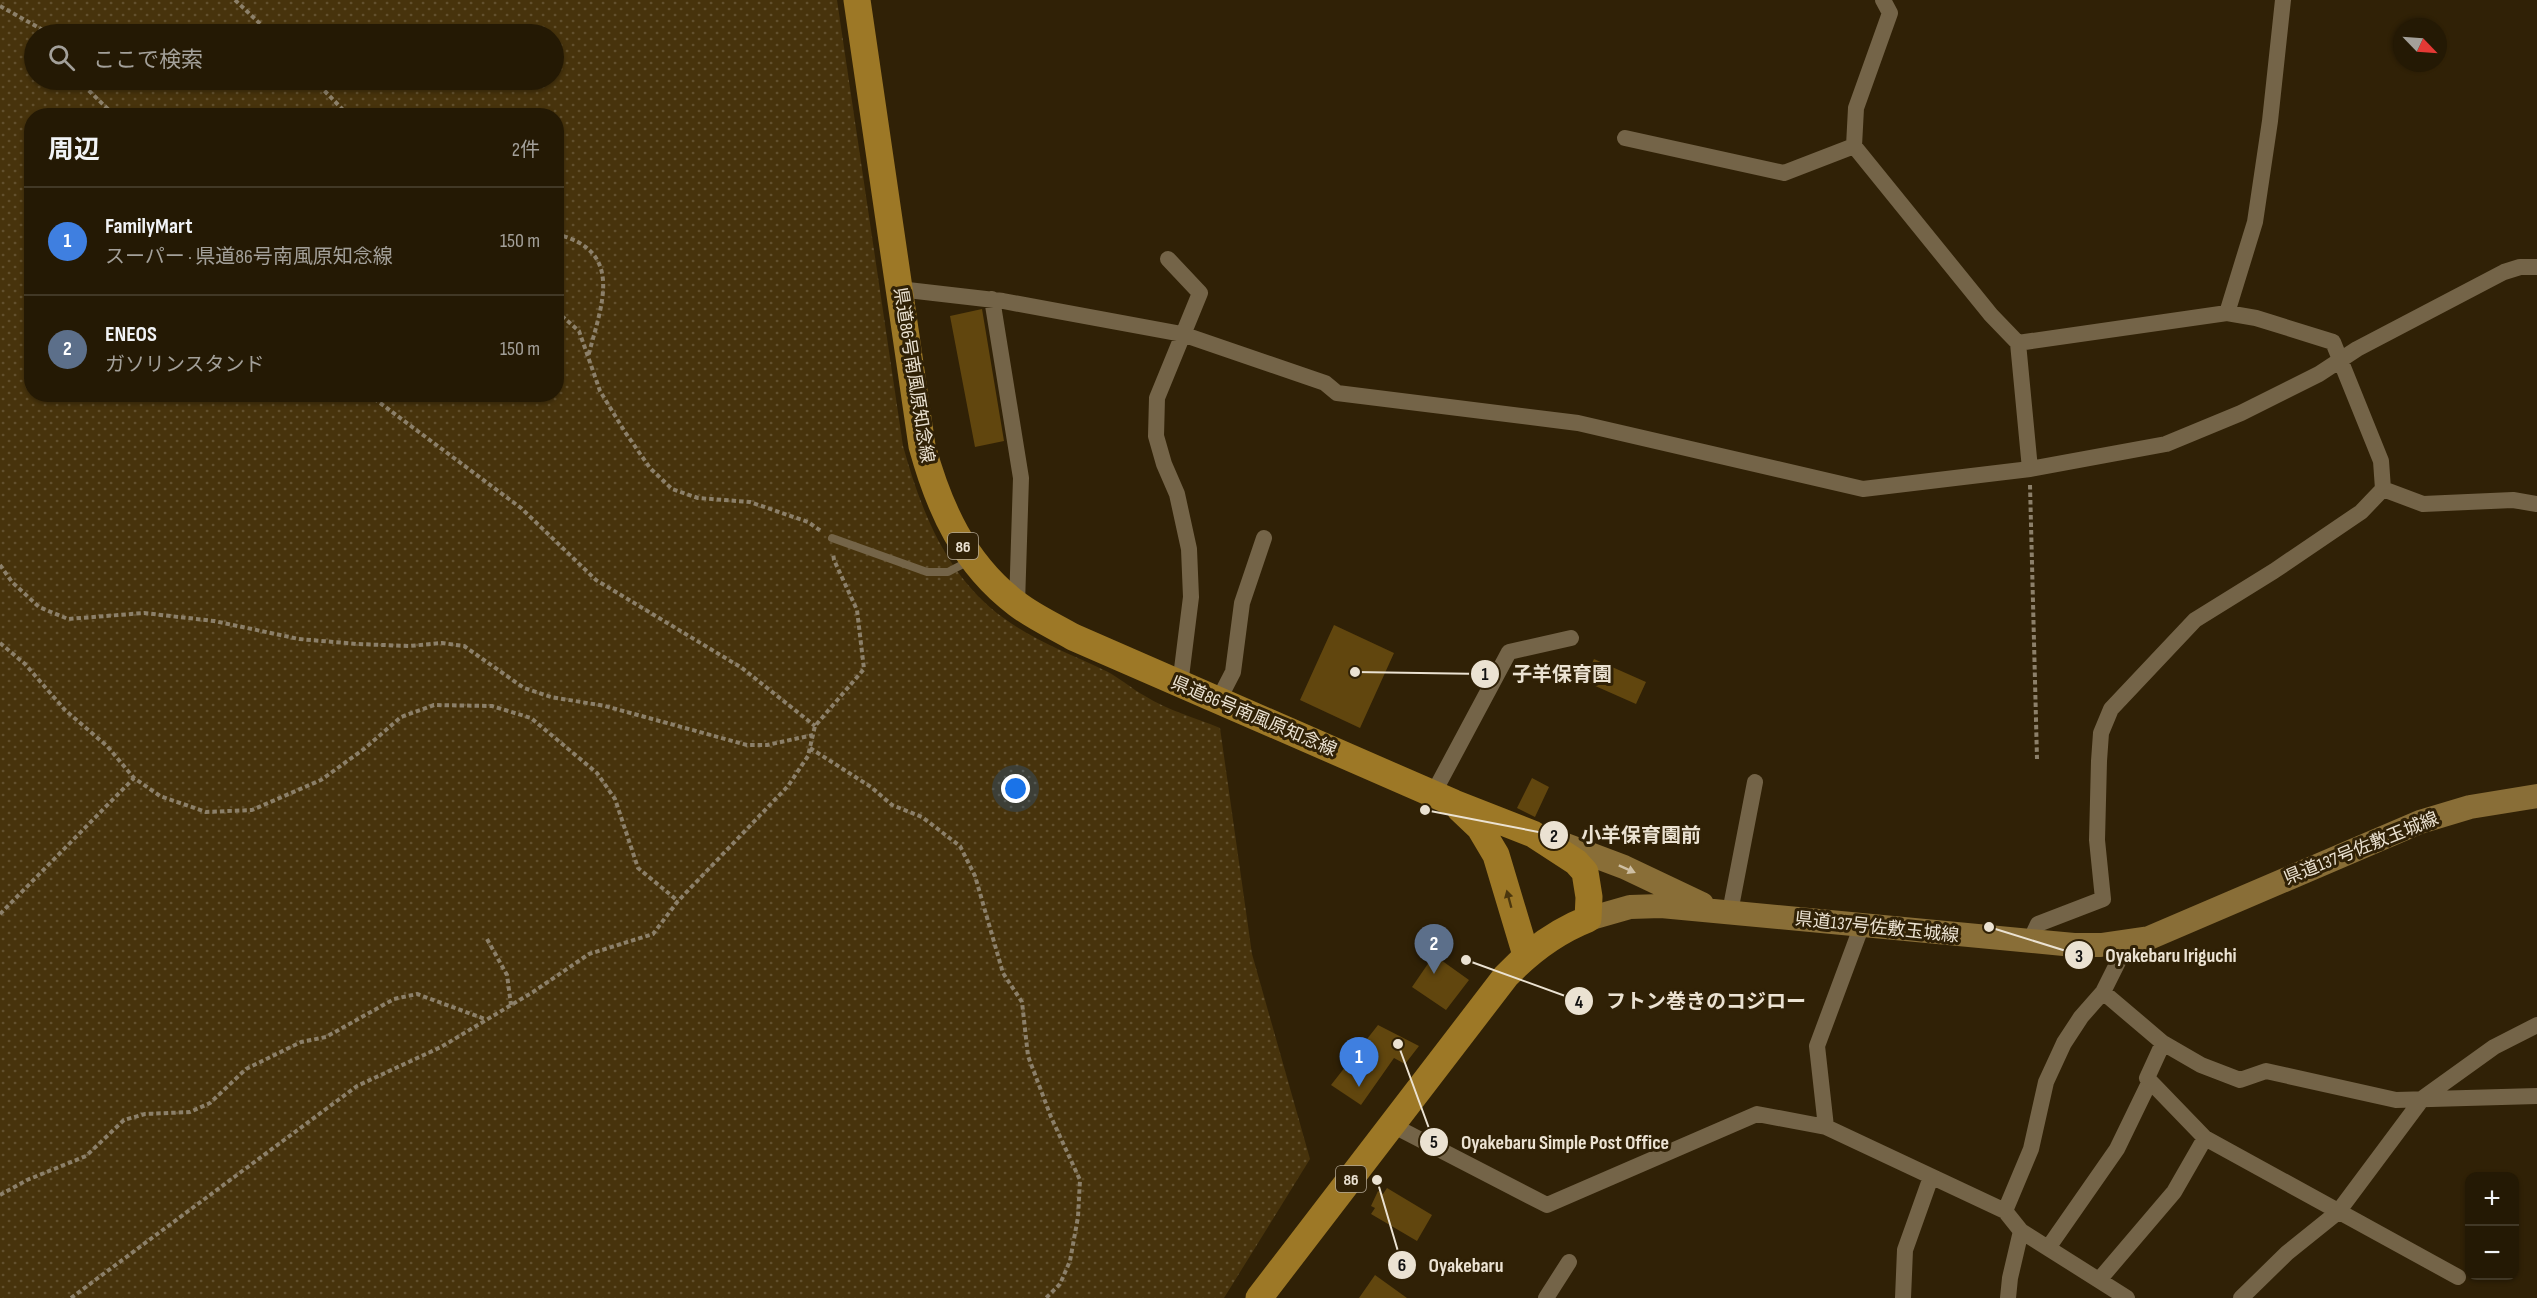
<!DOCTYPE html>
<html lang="ja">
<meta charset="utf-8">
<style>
body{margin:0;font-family:"Sofia Sans Condensed","Noto Sans JP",sans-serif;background:#2c220e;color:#f1f3f6}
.controls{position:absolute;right:18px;bottom:18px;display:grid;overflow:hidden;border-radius:12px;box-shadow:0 2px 4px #0004}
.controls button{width:54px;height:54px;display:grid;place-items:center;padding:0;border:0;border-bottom:2px solid #413826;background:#241904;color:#f1f3f6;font:30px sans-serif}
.compass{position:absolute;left:2393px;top:18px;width:54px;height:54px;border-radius:50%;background:#241904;box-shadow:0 2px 4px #0004;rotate:115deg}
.you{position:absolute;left:1016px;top:789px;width:21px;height:21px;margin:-15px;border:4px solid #fff;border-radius:50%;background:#1a73e8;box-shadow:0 0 0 9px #1a73e833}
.badge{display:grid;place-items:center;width:39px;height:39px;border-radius:50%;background:#0b8043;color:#fff;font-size:20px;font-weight:700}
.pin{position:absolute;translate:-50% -50px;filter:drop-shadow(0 2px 3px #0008)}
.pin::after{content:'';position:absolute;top:32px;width:21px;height:18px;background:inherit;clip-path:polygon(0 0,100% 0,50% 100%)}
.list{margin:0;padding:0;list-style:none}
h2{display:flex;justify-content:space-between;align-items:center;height:78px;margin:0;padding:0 24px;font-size:26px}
h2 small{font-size:20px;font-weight:400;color:#a3a09a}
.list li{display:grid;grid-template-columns:39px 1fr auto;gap:18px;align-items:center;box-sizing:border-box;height:108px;padding:0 24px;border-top:2px solid #413826}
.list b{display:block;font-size:22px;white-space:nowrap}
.list p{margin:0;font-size:20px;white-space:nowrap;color:#a3a09a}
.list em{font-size:20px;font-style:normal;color:#a3a09a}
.icon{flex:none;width:33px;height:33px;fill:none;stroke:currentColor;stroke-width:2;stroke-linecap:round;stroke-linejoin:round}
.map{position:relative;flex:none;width:2537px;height:1298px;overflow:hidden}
.search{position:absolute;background:#241904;box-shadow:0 2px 4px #0004;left:24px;top:24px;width:540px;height:66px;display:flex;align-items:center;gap:15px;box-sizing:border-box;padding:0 21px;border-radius:33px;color:#a3a09a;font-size:22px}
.panel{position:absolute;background:#241904;box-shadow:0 2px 4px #0004;left:24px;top:108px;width:540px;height:294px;border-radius:24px}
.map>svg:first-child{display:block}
.grass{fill:url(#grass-dots);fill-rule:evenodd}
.building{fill:#61460e}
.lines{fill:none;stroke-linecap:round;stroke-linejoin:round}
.path{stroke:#8c806a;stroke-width:4;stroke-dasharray:4.5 3;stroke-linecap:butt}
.service{stroke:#746448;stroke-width:8}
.minor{stroke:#746448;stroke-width:16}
.secondary{stroke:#896e37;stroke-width:24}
.primary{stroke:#9d7826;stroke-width:27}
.oneway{fill:#cebfa4}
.oneway2{fill:#4b370e}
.labels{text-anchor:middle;stroke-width:6;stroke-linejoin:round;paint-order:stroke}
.shield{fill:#302106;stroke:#b3a895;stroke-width:1.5}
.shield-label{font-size:16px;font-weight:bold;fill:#ebe2d2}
.street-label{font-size:18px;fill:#ebe2d2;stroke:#302106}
.leader{fill:none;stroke:#ebe2d2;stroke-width:2}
.callout-dot{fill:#ebe2d2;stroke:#302106;stroke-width:2}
.mark-label{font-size:18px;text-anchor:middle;font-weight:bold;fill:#111}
.callout-label{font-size:20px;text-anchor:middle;font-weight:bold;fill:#ebe2d2;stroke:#302106;stroke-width:6;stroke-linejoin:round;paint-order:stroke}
</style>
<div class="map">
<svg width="2537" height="1298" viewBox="0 0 2537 1298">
<defs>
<pattern id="grass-dots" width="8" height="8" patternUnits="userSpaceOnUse" patternTransform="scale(1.5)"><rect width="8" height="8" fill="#47330c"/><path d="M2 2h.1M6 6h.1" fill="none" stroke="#62502e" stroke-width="1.8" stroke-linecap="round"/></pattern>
</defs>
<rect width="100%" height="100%" fill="#302106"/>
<path class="grass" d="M0,0h837l66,446c18,65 44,132 102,173 30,22 68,36 101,52 14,7 26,18 39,25 22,14 51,22 75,32l32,226 58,205 -86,139h-1224zM34,34h520v46h-520zM32,116h524v278h-524z"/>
<path class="building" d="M982,309l22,132 -29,6 -25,-131z
M1334,625l60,28 -34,75 -60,-28z
M1594,659l52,23 -10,22 -52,-23z
M1532,778l17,9 -14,30 -18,-9z
M1434,955l35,25 -23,30 -34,-23z
M1378,1025l41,21 -14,18 -11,-6 -33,47 -30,-20z
M1387,1188l45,27 -15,26 -46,-27 4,-6 -4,-2 7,-15 5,3z
M1375,1275l32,23h-48z"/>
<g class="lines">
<path class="path" d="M235,0l36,34
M0,6l50,28
M78,80l37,36
M314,80l35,36
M556,234c70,17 45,72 32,123
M556,311l23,20 21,60 25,41 25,36 22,21 26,9 52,4 58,20 13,9
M368,394l153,114 75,72 146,88 73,58
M2030,485l7,274
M0,565l12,17 27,25 29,12 76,-6 70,8 85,18 58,5 52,2 33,-3 22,3 60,42 27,9 54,9 142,39h20l46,-10
M0,643l25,21 40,46 42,36 27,32 26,18 46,16 46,-2 69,-30 43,-31 37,-32 33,-12 58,1 39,12 66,55 18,26 23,69 40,33
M810,748l61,39 21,18 30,12 38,29 15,30 28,97 19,29 6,54 23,61 29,63 -2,37 -8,44 -10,23 -14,14
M0,914l134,-136
M487,939l20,36 4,30
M0,1195l27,-15 59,-24 38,-36 21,-6 45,-2 20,-9 36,-34 55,-27 25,-5 68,-38 23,-5 68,25
M71,1298l286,-212 84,-39 92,-55 56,-38 64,-20 25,-33 110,-115 20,-30 7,-30 49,-57 -7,-59 -23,-50 -1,-7"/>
<path class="service" d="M832,538l95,34h21l21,-11"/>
<path class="minor" d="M1883,0l7,13 -34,95 -2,38 137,169 27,28 12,126
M1625,138l159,35 70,-27
M1168,259l32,34 -43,105 -1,38 8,28 13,30 12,55 2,48 -11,88
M899,289l104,12 179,33 143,49 12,10 241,30 285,66 167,-20 136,-25 75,-31 78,-39 38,-25 147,-77 16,-5h17
M992,299l29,179 -4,126
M2227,313l28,-91 15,-101 13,-121
M2018,343l209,-30 29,5 77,24 48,119 2,28 -22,23 -87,59 -79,49 -84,89 -10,24 -2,28 -2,79 6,59 -65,25 -8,17
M2383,489l40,15 90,-4 24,4
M1218,701l15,-29 9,-69 22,-65
M1433,794l76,-142 62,-14
M1730,912l25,-130
M2103,992l60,51 38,22 39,15 26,-9 130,29 141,-4
M2163,1043l-16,35 58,60 253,139
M1392,1125l155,80 210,-91 69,13 179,84
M1826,1127l-9,-81 45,-121
M2021,1231l106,67
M2048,1248l69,-99 33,-68
M2099,1280l75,-88 31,-54
M1546,1298l23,-36
M1903,1298l2,-48 26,-73
M2008,1298l2,-20 11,-47 -16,-20 26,-62 15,-67 18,-39 17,-26 22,-25 25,-50
M2241,1298l46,-45 51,-41 85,-114 71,-51 43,-22"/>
<path class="secondary" d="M1555,841l69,26 78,37
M1588,919l42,-12 31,-1 413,39h27l48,-7 271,-116 50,-15 67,-11"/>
<path class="primary" d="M857,0l65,446c17,62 42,118 95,158 17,13 37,22 56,33l381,166 79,31 43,28 9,10 4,25 -1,22c-33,13 -58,32 -82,57l-247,322
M1460,809l20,19 16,27 30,100"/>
</g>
<defs><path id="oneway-solid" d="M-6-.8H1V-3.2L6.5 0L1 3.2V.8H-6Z" transform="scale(1.5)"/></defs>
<use class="oneway" href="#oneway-solid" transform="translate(1627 869) rotate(24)"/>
<use class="oneway2" href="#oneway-solid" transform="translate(1509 899) rotate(-105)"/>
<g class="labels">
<g class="shield">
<rect x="948" y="533" width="30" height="26" rx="4.5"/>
<rect x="1336" y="1166" width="30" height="26" rx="4.5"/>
</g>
<g class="shield-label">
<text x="963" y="552">86</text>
<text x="1351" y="1185">86</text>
</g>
<g class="street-label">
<text transform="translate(914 375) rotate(81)" y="6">県道86号南風原知念線</text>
<text transform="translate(1254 716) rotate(23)" y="6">県道86号南風原知念線</text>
<text transform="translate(2361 848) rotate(-22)" y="6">県道137号佐敷玉城線</text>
<text transform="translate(1877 927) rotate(6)" y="6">県道137号佐敷玉城線</text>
</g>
</g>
<path class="leader" d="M1355 672L1485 674M1425 810L1554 835M1989 927L2079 955M1466 960L1579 1001M1398 1044L1434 1142M1377 1180L1402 1265"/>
<g class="callout-dot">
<circle cx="1355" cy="672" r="6"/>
<circle cx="1425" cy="810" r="6"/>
<circle cx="1989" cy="927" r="6"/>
<circle cx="1466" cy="960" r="6"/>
<circle cx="1398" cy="1044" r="6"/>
<circle cx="1377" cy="1180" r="6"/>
<circle cx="1485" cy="674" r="15"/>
<circle cx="1554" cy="835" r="15"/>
<circle cx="2079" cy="955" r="15"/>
<circle cx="1579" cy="1001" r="15"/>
<circle cx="1434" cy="1142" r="15"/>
<circle cx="1402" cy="1265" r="15"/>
</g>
<g class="mark-label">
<text x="1485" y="680">1</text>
<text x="1554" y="842">2</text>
<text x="2079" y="962">3</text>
<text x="1579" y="1008">4</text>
<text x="1434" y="1148">5</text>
<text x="1402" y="1271">6</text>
</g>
<g class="callout-label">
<text x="1562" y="681">子羊保育園</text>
<text x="1641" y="842">小羊保育園前</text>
<text x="2171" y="962">Oyakebaru Iriguchi</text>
<text x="1706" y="1008">フトン巻きのコジロー</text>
<text x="1565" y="1149">Oyakebaru Simple Post Office</text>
<text x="1466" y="1272">Oyakebaru</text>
</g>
</svg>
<div class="controls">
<button>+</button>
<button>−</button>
</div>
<svg class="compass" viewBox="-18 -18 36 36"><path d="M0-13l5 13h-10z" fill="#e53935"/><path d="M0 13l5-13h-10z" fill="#a3a09a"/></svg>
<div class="you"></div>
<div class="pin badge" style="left:1359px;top:1087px;background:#3f7fe0">1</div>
<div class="pin badge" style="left:1434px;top:974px;background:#5c6f8a">2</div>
<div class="search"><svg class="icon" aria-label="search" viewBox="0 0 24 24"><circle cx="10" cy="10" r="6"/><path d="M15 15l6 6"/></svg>ここで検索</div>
<section class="panel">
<h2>周辺<small>2件</small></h2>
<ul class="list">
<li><span class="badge" style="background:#3f7fe0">1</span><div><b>FamilyMart</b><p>スーパー · 県道86号南風原知念線</p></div><em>150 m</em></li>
<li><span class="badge" style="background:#5c6f8a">2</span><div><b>ENEOS</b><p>ガソリンスタンド</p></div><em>150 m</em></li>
</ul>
</section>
</div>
